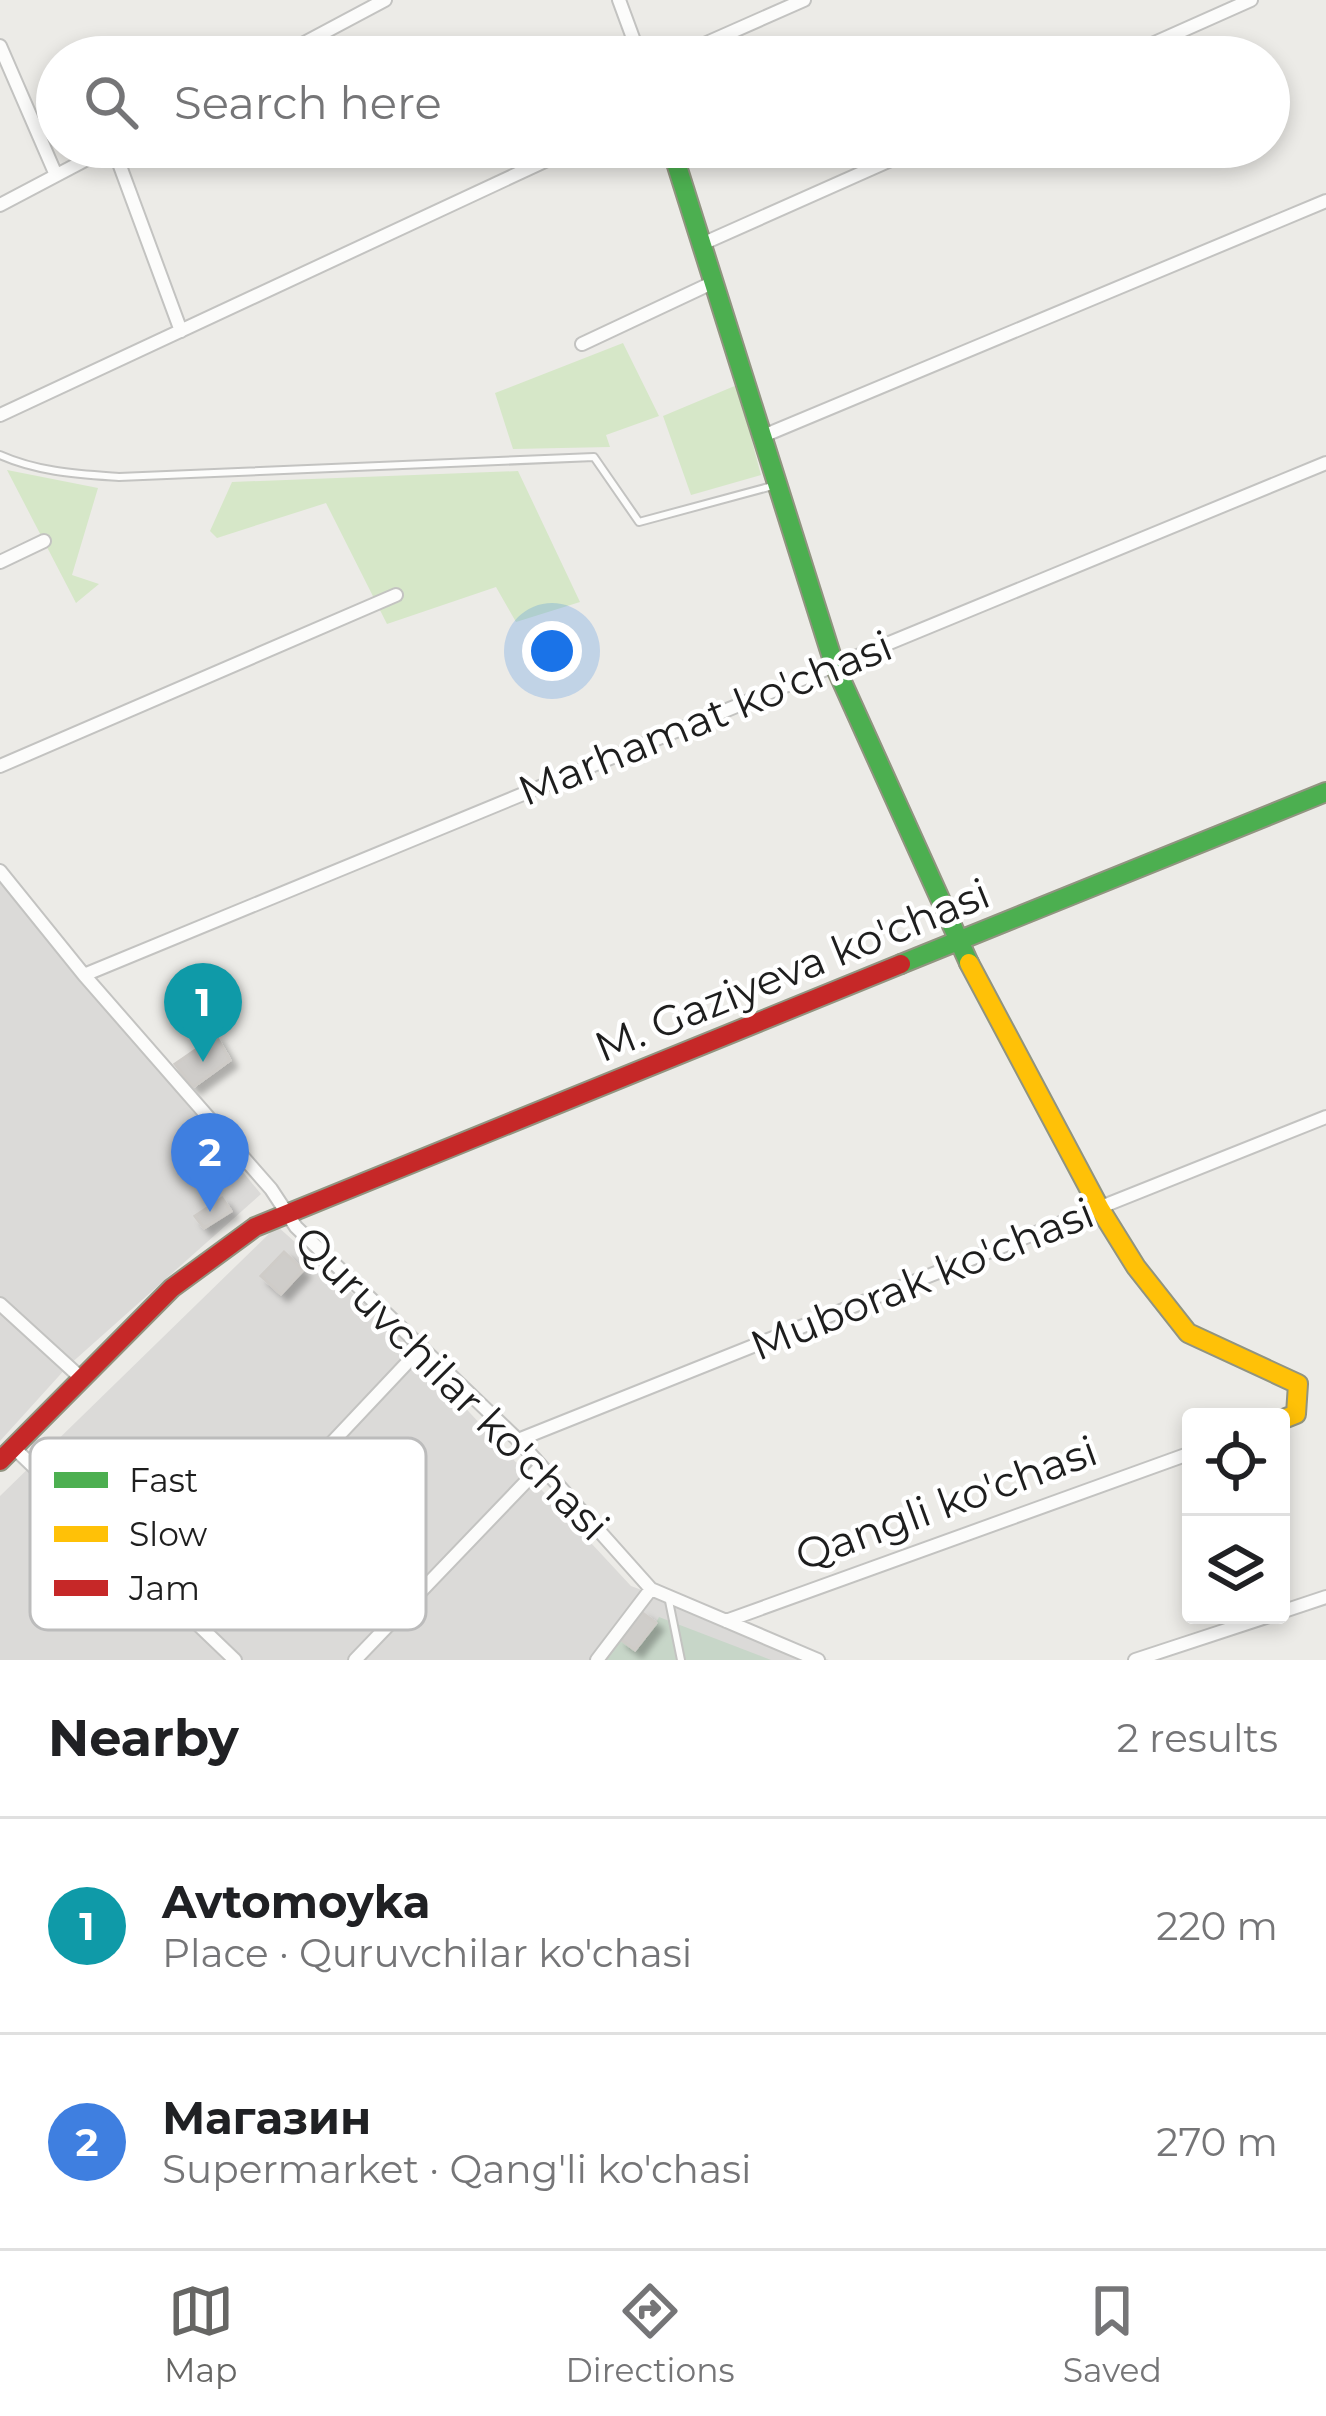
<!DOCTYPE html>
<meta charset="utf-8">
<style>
body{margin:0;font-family:Montserrat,sans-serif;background:#f6f6f6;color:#202124}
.controls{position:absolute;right:36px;bottom:36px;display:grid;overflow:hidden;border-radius:12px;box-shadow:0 6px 18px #0003}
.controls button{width:108px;height:108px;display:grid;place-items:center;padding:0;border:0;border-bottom:3px solid #e0e0e0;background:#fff;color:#202124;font:60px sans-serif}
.you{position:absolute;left:552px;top:651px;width:42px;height:42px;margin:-30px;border:9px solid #fff;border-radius:50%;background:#1a73e8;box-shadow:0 0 0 18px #1a73e833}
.badge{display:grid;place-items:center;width:78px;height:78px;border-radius:50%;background:#666664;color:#fff;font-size:39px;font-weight:700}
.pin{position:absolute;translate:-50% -99px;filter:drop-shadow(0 3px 6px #0008)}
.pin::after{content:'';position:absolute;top:63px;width:42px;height:36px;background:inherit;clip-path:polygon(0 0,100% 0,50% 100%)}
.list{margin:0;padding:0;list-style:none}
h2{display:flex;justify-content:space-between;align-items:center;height:156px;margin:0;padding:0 48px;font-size:51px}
h2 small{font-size:39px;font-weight:400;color:#757577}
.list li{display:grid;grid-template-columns:78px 1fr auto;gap:36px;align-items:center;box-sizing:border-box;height:216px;padding:0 48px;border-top:3px solid #e0e0e0}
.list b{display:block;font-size:45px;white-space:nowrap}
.list p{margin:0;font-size:39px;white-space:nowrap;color:#757577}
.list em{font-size:39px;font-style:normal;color:#757577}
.icon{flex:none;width:66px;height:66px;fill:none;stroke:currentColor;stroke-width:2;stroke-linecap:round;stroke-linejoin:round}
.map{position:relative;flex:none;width:1326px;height:1660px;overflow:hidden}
.search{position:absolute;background:#fff;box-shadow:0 6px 18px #0003;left:36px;right:36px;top:36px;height:132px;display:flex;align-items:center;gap:30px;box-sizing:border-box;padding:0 42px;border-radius:66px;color:#757577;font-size:45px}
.sheet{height:588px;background:#fff}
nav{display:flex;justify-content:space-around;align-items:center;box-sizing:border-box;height:168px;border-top:3px solid #e0e0e0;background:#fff;font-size:33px;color:#757577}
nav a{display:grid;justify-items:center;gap:6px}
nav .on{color:#666664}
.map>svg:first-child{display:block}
.residential{fill:#dbdad8}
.grass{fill:#d6e7c8}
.cemetery{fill:#c7d6c8}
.building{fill:#cfcdca;stroke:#cfccc8;stroke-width:3;filter:url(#shadow)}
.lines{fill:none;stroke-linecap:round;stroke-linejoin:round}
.lane-casing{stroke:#c3c3c1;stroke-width:10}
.street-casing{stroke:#c3c3c1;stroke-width:16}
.fast-casing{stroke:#919480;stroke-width:22}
.slow-casing{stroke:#919480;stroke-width:22}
.jam-casing{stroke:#919480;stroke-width:22}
.lane{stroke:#fcfcfb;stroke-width:6}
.street{stroke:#fcfcfb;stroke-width:12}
.fast{stroke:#4caf50;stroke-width:18}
.slow{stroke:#ffc107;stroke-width:18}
.jam{stroke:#c62828;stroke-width:18}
.labels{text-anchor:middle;stroke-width:9;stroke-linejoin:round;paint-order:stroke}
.street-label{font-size:42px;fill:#1e1e1e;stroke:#fff}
.key{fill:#fff;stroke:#bcbcbc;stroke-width:3}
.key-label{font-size:33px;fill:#1e1e1e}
</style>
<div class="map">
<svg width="1326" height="1660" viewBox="0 0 1326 1660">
<defs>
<filter id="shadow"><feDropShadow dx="7" dy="7" stdDeviation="3" flood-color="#0004"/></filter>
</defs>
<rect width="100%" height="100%" fill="#ecebe7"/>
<path class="residential" d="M0,879l261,315 -193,172 -68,75z
M277,1226l114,102 240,258 198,74h-829v-164z"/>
<path class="grass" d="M623,343l36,73 -53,19 4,12 -97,2 -18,-56z
M737,385l24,90 -70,20 -28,-79z
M7,470l91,18 -26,87 27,9 -23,19z
M518,471l62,131 -64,20 -20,-35 -109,37 -61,-121 -109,35 -7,-7 22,-49z"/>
<path class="cemetery" d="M641,1612l15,11 3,-6 112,43h-167z"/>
<path class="building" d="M216,1036l14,24 -37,27 -18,-23z
M222,1198l9,13 -27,17 -9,-12z
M284,1252l19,18 -22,24 -20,-18z
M641,1612l15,11 -21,27 -15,-11z"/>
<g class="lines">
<g class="lane-casing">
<path id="lane" d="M0,455c38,17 78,19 119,22l475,-20 45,65 137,-37
M669,1601l12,59"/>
</g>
<g class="street-casing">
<path id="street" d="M619,0l21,57
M0,46l56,129
M278,57l107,-57
M675,57l129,-57
M1123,57l128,-57
M113,147l68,184
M0,205l110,-58
M702,244l218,-97
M582,344l132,-62
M0,415l575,-268
M763,436l563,-235
M0,562l44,-21
M0,766l396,-171
M0,871l84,104 187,214 25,38 222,213 133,149 167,71
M84,975l1242,-512
M0,1304l80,73
M518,1440l808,-323
M13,1447l222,213
M178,1606l244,-259
M1281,1612l45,-15
M726,1621l465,-168
M355,1660l186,-194
M597,1660l54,-71
M1135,1660l137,-45"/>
</g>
<g class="fast-casing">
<path id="fast" d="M671,147l163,517 135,299
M901,964l425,-172"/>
</g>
<g class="slow-casing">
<path id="slow" d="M969,963l131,246 36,58 52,66 110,51 -2,30 -15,6"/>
</g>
<g class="jam-casing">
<path id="jam" d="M0,1461l172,-173 83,-61 646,-263"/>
</g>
<use href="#lane" class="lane"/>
<use href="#street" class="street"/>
<use href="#fast" class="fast"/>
<use href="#slow" class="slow"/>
<use href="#jam" class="jam"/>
</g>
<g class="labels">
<g class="street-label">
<text transform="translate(705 718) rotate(-22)" y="15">Marhamat ko'chasi</text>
<text transform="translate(792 970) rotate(-22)" y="15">M. Gaziyeva ko'chasi</text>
<text transform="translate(922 1279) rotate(-22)" y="15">Muborak ko'chasi</text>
<text transform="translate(452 1383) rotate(45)" y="15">Quruvchilar ko'chasi</text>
<text transform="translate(946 1503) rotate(-20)" y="15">Qangli ko'chasi</text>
</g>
</g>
<rect x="30" y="1438" width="396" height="192" rx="18" class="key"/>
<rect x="54" y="1472" width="54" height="16" fill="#4caf50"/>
<rect x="54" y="1526" width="54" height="16" fill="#ffc107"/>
<rect x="54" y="1580" width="54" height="16" fill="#c62828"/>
<g class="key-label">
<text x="129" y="1492">Fast</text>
<text x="129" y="1546">Slow</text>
<text x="129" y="1600">Jam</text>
</g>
</svg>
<div class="controls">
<button><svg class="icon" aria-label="locate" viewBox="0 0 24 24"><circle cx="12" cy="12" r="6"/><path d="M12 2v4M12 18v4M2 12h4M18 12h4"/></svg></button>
<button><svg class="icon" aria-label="layers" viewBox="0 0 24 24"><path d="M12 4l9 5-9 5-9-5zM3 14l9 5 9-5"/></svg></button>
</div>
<div class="you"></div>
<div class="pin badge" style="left:203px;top:1062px;background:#0f9aa8">1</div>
<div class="pin badge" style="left:210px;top:1212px;background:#3f7fe0">2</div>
<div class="search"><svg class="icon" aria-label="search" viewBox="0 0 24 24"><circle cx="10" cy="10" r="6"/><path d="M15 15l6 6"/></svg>Search here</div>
</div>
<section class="sheet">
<h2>Nearby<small>2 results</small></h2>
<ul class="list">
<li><span class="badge" style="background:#0f9aa8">1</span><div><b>Avtomoyka</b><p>Place · Quruvchilar ko'chasi</p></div><em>220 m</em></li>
<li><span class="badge" style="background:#3f7fe0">2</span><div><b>Магазин</b><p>Supermarket · Qang'li ko'chasi</p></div><em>270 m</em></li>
</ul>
</section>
<nav>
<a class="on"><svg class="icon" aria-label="map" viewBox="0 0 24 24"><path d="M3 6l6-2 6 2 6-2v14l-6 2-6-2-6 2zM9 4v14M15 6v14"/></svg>Map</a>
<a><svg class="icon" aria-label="directions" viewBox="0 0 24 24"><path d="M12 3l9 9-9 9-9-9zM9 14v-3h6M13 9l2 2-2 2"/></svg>Directions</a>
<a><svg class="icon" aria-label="saved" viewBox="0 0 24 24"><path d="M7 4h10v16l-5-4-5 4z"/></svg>Saved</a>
</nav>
